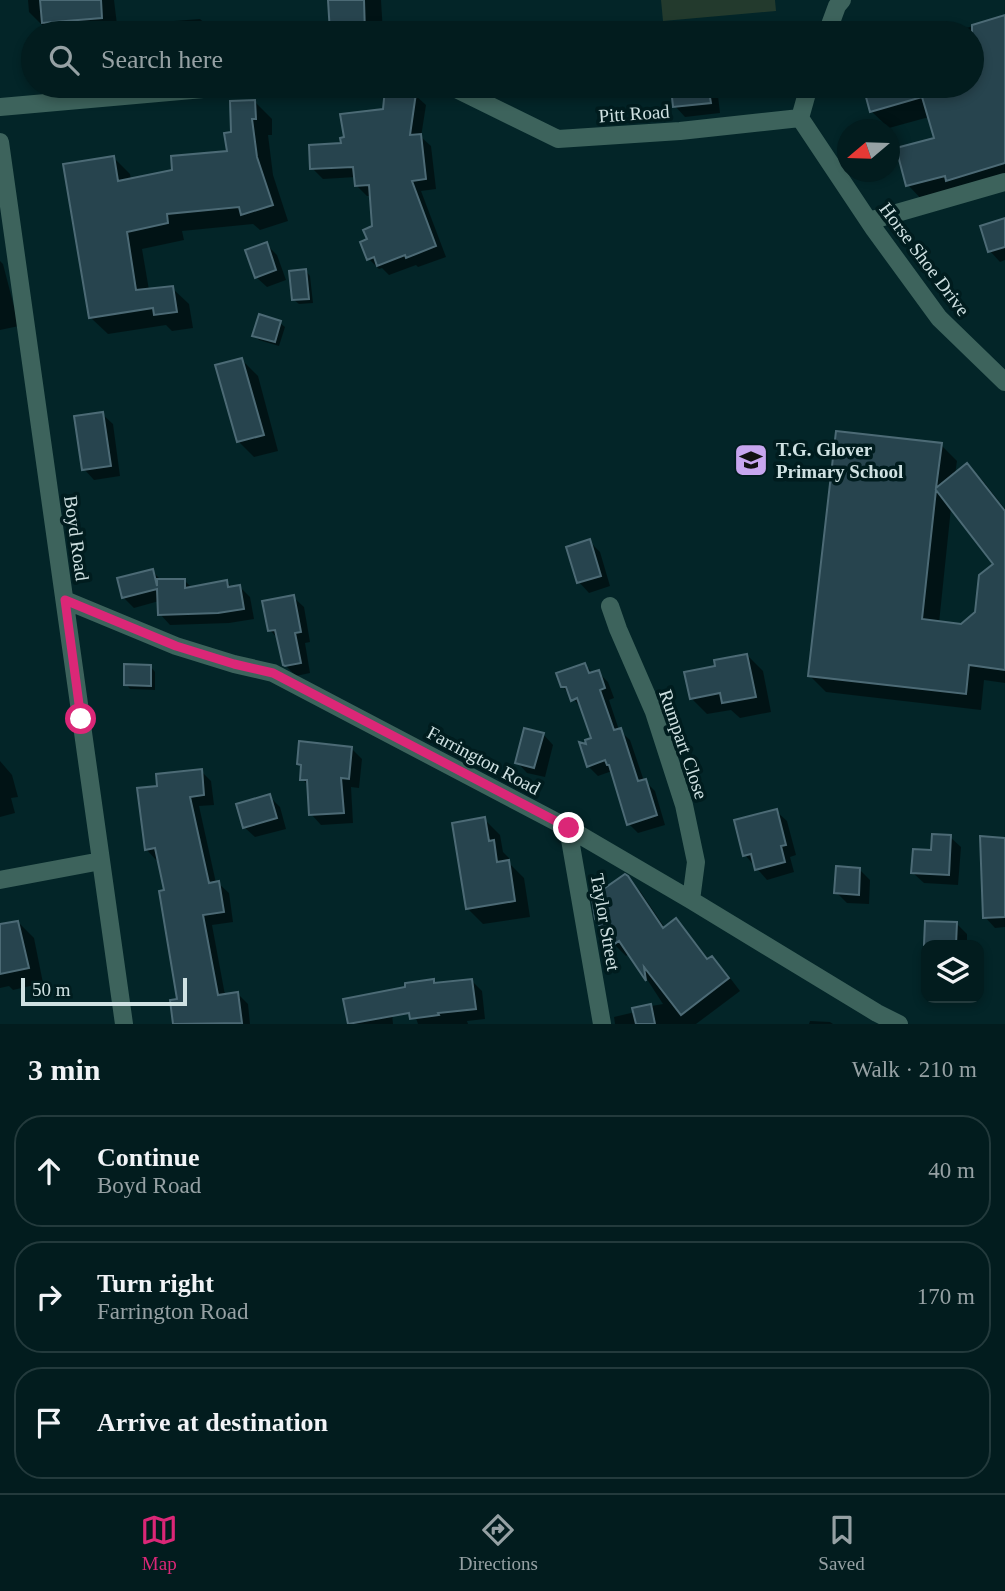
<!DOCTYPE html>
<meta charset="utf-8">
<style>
body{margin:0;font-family:"Times New Roman",serif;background:#10292b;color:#f1f3f6}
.controls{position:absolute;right:21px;bottom:21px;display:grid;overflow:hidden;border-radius:14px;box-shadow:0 4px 10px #0003}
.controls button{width:63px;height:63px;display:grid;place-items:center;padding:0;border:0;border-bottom:2px solid #233a3c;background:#021c1e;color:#f1f3f6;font:35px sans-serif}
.compass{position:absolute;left:837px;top:119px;width:63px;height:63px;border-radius:50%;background:#021c1e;box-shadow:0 4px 10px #0003;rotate:251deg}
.scale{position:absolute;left:21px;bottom:18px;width:166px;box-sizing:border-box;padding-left:7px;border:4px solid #cfe1e2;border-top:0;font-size:19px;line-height:24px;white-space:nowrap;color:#cfe1e2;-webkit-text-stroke:5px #001c1e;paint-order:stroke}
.stop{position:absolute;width:21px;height:21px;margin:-16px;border:5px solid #db2777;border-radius:50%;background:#fff}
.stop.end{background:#db2777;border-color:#fff;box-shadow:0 2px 7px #0008}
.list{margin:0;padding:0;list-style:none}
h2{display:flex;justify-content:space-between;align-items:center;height:91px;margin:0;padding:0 28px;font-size:30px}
h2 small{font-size:23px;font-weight:400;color:#96a1a4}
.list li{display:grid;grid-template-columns:46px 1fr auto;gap:21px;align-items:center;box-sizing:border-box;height:112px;margin:0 14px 14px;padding:0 14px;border:2px solid #233a3c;border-radius:28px}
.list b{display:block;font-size:26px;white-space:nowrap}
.list p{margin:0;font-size:23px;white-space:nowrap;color:#96a1a4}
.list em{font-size:23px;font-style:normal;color:#96a1a4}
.icon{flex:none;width:38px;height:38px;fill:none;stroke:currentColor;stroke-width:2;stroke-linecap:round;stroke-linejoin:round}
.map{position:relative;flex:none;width:1005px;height:1024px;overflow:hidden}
.search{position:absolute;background:#021c1e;box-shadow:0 4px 10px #0003;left:21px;right:21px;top:21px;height:77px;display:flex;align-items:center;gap:18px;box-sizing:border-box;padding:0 24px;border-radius:38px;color:#96a1a4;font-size:26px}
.sheet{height:469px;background:#021c1e}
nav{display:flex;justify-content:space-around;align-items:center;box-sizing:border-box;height:98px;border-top:2px solid #233a3c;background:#021c1e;font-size:19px;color:#96a1a4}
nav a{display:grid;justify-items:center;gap:4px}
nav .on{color:#db2777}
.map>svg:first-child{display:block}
.green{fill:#233a2d}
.shadow{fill:#0007;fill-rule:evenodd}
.building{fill:#27444e;stroke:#4c6a75;stroke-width:2;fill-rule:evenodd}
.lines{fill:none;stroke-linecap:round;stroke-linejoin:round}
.minor{stroke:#3d635c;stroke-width:18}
.route{stroke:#db2777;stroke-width:9}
.labels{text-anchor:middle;stroke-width:7;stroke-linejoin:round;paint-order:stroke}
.street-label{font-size:19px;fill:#cfe1e2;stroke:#001c1e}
.poi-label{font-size:19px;font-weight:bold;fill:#cfe1e2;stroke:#001c1e;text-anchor:start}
</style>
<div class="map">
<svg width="1005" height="1024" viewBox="0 0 1005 1024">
<rect width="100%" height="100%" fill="#032528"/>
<path class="green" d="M661,0h114l1,11 -113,10z"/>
<path class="shadow" d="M28,0h86l4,33h-64l-5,-5h-4l-16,-16z
M330,0h51l2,33h-51z
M1002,18l3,3v155l-80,27 -17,-18 28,-46 -7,-22 -40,11 -18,-17 -7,-25h108v-53h-24z
M200,19l11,10v4h-36l-1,-12z
M708,86l10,10 2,17 -35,4 -10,-11 -2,-16z
M415,95l11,10 -5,32 10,9 5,43 -15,2 25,66 -28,10 -2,-2 -27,10 -7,-7 -3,1 -10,-10v-19l5,-13 -3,-31h-4l-10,-10 -1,-9 -33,2 -11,-11 72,-58z
M255,102l17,17v16h-4l5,40 15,46 -28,9 -7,-6 -71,7 2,9 -42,9 7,41 23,-2 17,16 4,24 -21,3 -6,-6 -58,9 -17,-16 22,-161 17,17 1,6 43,-9 55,-19 3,-19z
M1005,220v40l-5,2 -10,-11z
M266,244l11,11 9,25 -19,7 -11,-10z
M0,261l3,3 16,62 -19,4z
M306,271l4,5 3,27 -14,1 -5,-4z
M280,323l5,4 -6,19 -20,-6 -5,-5z
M242,360l16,16 20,75 -24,6 -16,-16z
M102,414l11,10 7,52 -26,4 -10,-11z
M941,445l16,16 -2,14 12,-10 16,16 22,28v174l-21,-3 -3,30 -155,-18 -16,-16zM951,508l44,57 -18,48 -16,13 -22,-3z
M589,541l11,11 10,34 -21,7 -10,-11z
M152,571l10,10 22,-1 8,8 35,-6 6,6 6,-2 11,11 4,22 -25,4 -59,2 -10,-11 -1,-13 -25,7 -11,-11z
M293,597l11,10 6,35 -5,1 5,30 -14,3 -11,-11 -6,-25 -9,-10z
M747,655l16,16 8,41 -31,6 -9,-8 -24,4 -16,-16 26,-31z
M585,665l8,8 5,-1 10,10 6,16 -5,2 10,30 11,10 14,41h1l10,10 10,34 -27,8 -9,-9 -17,-53 -14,5 -10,-10 1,-19 4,-8 -10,-29 -21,-24z
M151,667l4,5v18l-25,-1 -4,-5z
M543,734l10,11 -8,32 -18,-4 -10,-11z
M352,749l10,10 -3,29 -8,-1 2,36 -32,2 -10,-11 -2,-28 -7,-7 1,-11 -5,-4z
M0,761l12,14 6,22 -7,1 4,15 -15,4z
M201,771l10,10 3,24 -15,1 17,77h2l11,10 4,29 -21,3 13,70 13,-1 10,10 2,20h-75l-3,-22 7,-1 -13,-109 -7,-33 -3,1 -10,-11 13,-62z
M269,796l11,11 6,22 -31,8 -11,-10z
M776,811l11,10 9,34 -6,2 4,15 -27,8 -22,-25z
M484,819l16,16 3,17 6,6 1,6 14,14 6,39 -47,7 -16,-16z
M950,837l11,10 -3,38 -34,-2 -11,-10z
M1005,840v87l-10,1 -10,-11z
M859,869l11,11 -1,24 -22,-1 -11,-11z
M627,878l13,13 25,37 11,-7 12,12 21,27 3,-2 12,12 16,21 -44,33h-81l-1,-7 21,-5 -1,-3 29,-5 -33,-51 -4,3 -12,-12z
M18,922l16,16 9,45 -30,7 -4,-4 -9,2v-62z
M927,923l30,1 10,10v11h-41v5z
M433,981l4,4 35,-4 10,10 3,28 -18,2 1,3h-50l-12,-35z
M345,1001l46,1 2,22h-44z
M810,1021l20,1 3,2h-24z"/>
<path class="building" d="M40,0h61l1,18 -60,5z
M328,0h36l1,33h-35z
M1005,15v148l-59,18 -1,-5 -39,10 -10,-38 38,-10 -12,-41 -52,15 -7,-26h109v-61z
M692,86h16l3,17 -38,4 -2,-19z
M385,89l31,4 -6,42 11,-1 5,45 -14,2 24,65 -30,12 -1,-3 -28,11 -3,-9 -7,3 -7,-18 7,-3 -4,-9 9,-4 -3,-41 -14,1 -2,-19 -43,2 -1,-24 32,-2 -1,-5 4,-1 -4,-23 43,-5z
M255,100l1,19h-4l5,38 16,48 -32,10 -2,-8 -72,7 1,9 -41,9 9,58 37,-4 4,26 -23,3 -1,-7 -64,10 -26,-154 51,-8 4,25 54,-11 -1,-14 56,-5 -3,-18 7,-1 -1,-31z
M1005,218v29l-17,5 -8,-26z
M267,242l9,28 -21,8 -10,-28z
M306,269l3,30 -17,1 -3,-29z
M259,314l22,7 -6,21 -23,-6z
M242,358l22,77 -27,7 -22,-77z
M103,412l8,54 -29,4 -8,-54z
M836,431l106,12 -6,45 31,-25 38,48v159l-36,-5 -3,29 -158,-18zM936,490l57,74 -14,11 -4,37 -14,12 -39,-5z
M590,539l11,37 -24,7 -11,-36z
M153,569l4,17v-7h28v9l42,-8 1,7 12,-2 4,24 -26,4 -60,2 -1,-26 -35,9 -5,-20z
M294,595l7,37 -6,1 6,30 -16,3 -2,-1 -8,-35 -7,1 -6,-30z
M747,654l9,43 -34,6 -2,-10 -30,6 -6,-27 31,-6 -1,-6z
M585,663l4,10 10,-3 6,18 -5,2 14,40 7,-2 17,53 8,-2 11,36 -30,10 -18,-60h-2l-2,-5 -18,7 -8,-25 7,2 -1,-4 6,-2 -14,-40 -6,3 -5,-14h-5l-5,-14z
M124,664l27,1v21l-27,-1z
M524,728l20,5 -10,35 -19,-5z
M299,741l53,6 -3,32 -8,-1 3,35 -35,2 -2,-35h-7l1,-15 -4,-1z
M202,769l2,26 -14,2 19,86 10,-2 5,31 -21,3 15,80 20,-3 4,31 -69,1 -3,-24 7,-1 -18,-108 5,-1 -9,-42 -10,2 -8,-62 20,-2 -1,-12z
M270,794l7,24 -34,10 -7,-24z
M777,809l9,36 -5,1 4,16 -30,8 -4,-16 -8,2 -9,-36z
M485,817l4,24 5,-1 3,22 12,-2 6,41 -49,8 -14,-86z
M932,834l19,1 -2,40 -38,-2 2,-24 18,1z
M980,836l25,2v79l-22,1z
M836,866l24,2 -1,27 -25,-2z
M625,874l3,2 35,52 13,-10 31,41 5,-3 17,22 -48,37 -37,-48 2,14 -27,-40 -6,4 -18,-26 -3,-22z
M18,921l11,47 -29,6v-50z
M925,921l32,1 -1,23h-32z
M434,979v4l38,-4 4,30 -38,4 1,2 -29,4 -1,-6 -61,11 -5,-25 62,-12v-4z
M651,1004l4,20h-19l-4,-16z"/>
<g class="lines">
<path class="minor" d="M827,33l10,-27 5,-6
M450,86l108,53 122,-8 120,-13
M0,107l237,-21
M800,118l74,111 65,89 66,64
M800,118l9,-32
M0,142l124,882
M869,221l136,-39
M65,600l111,46 58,18 39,9 295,155 123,72 186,113 22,11
M610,606l8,23 36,83 30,93 12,57 -5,38
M568,828l34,196
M0,880l101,-19"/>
</g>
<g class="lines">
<path class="route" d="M81,719l-16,-119 111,46 58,18 39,9 296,155"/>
</g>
<defs>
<g id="school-square" transform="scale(1.75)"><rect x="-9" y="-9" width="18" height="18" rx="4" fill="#c7a6ef" stroke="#001c1e"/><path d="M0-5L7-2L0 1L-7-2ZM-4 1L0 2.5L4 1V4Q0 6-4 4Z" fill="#111"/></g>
</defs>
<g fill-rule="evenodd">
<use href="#school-square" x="751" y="460"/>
</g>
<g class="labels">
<g class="street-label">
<text transform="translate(634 113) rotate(-4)" y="7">Pitt Road</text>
<text transform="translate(925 259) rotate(53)" y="7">Horse Shoe Drive</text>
<text transform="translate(77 538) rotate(82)" y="7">Boyd Road</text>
<text transform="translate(684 744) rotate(71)" y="7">Rumpart Close</text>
<text transform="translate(484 760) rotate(28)" y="7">Farrington Road</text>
<text transform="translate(606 922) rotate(80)" y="7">Taylor Street</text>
</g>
<g class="poi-label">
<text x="776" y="456">T.G. Glover<tspan x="776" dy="22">Primary School</tspan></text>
</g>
</g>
</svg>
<div class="controls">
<button><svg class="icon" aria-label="layers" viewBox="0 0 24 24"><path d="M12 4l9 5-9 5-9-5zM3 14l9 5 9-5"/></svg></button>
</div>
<svg class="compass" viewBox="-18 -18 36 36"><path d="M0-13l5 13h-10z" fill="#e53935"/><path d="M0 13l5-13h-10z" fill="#96a1a4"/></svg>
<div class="scale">50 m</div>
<div class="stop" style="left:81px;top:719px"></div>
<div class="stop end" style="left:569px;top:828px"></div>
<div class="search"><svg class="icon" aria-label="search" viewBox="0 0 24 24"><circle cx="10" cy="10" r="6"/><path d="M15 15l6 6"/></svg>Search here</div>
</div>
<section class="sheet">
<h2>3 min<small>Walk · 210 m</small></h2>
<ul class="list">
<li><svg class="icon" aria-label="ahead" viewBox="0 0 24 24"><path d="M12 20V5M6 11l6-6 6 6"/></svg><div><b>Continue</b><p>Boyd Road</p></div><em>40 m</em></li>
<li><svg class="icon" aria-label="right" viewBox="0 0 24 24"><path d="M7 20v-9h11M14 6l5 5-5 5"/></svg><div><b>Turn right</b><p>Farrington Road</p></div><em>170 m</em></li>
<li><svg class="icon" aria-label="arrive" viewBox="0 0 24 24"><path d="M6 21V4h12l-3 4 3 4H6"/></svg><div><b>Arrive at destination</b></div></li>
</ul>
</section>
<nav>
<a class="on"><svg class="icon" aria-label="map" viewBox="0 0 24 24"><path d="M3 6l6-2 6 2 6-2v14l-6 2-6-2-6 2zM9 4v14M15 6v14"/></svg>Map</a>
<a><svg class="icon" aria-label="directions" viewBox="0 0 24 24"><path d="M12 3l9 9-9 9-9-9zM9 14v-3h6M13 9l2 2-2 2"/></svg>Directions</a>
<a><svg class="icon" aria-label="saved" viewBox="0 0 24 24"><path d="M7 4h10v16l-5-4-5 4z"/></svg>Saved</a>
</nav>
